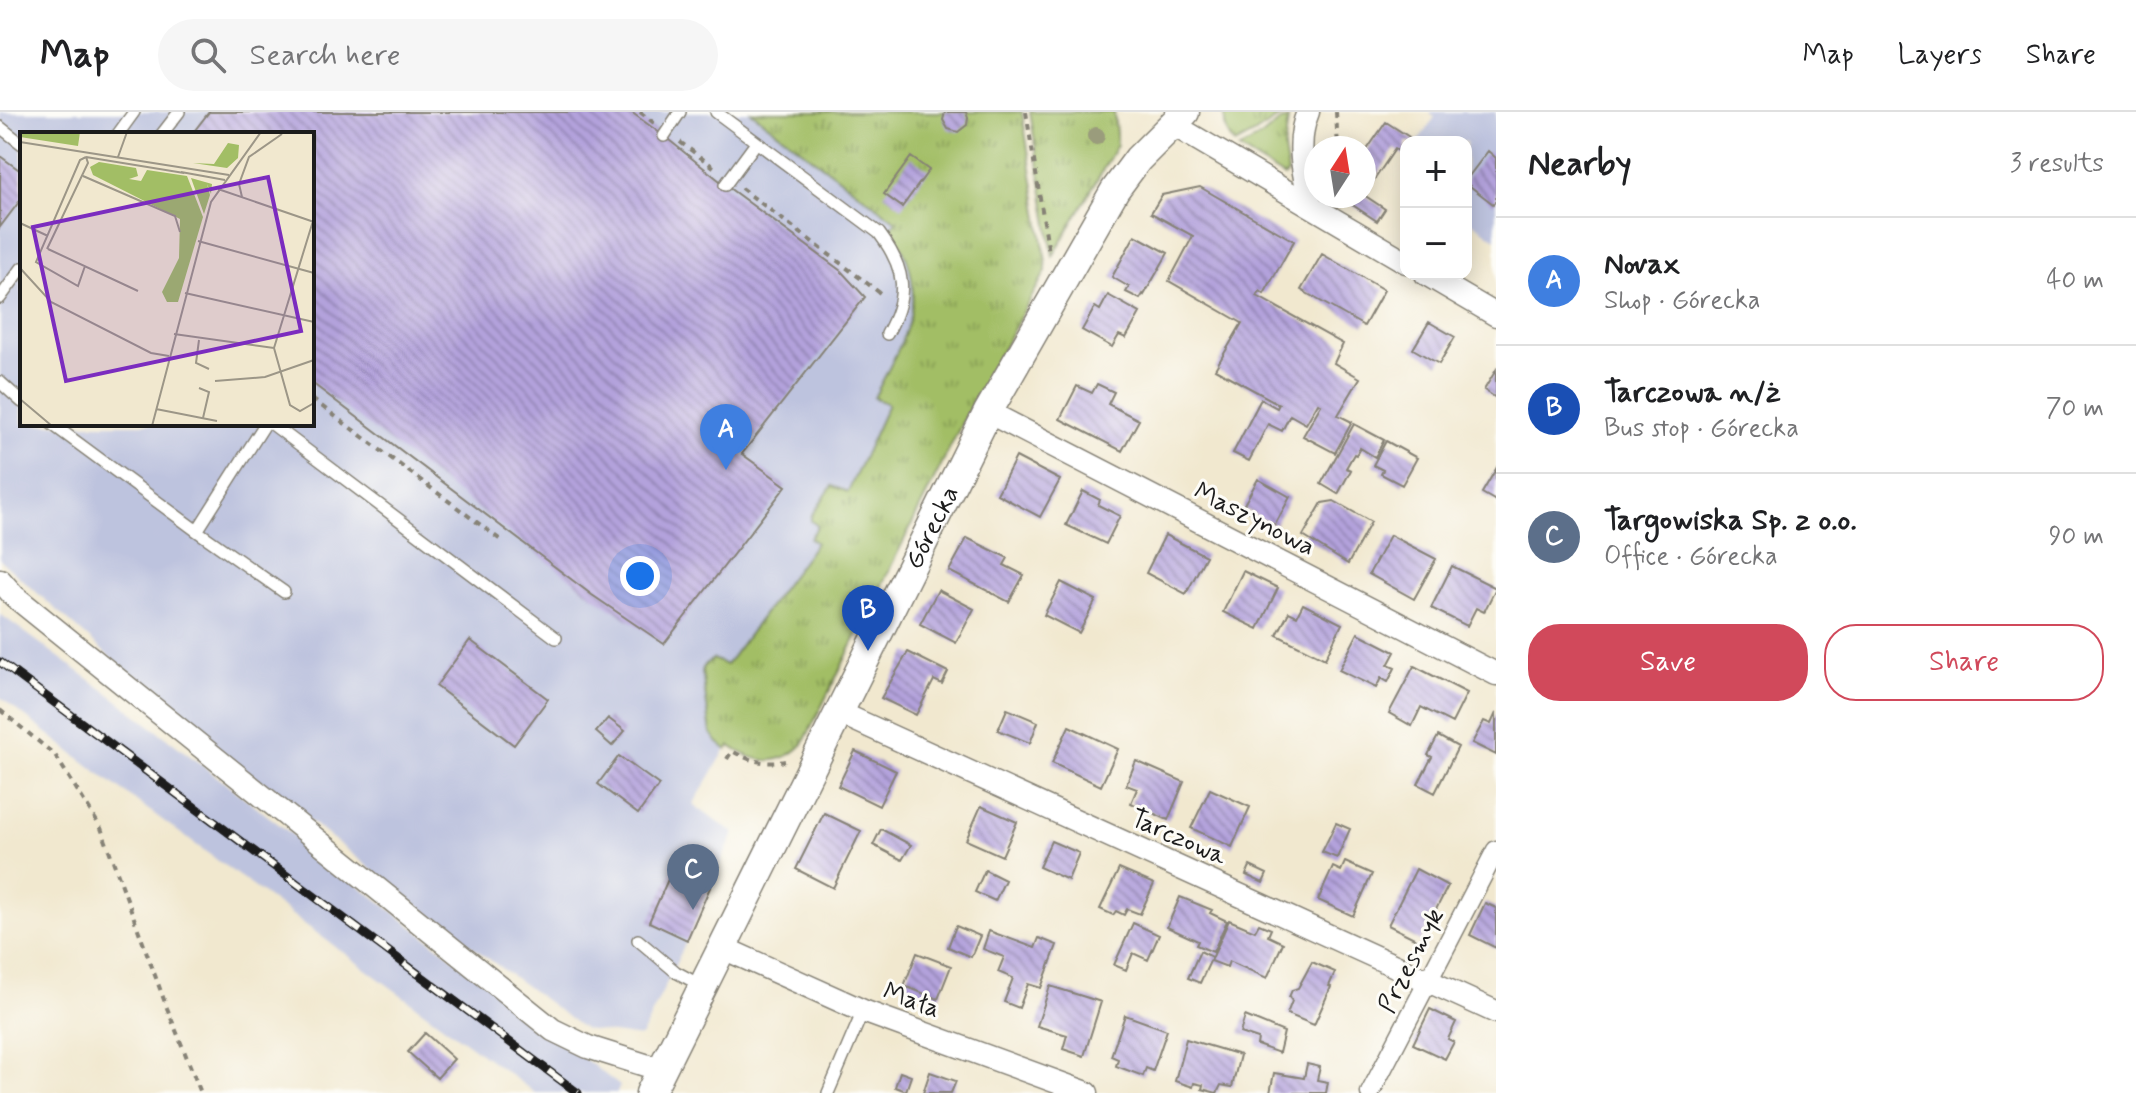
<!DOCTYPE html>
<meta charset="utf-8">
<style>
body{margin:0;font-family:Mynerve,sans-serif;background:#f6f6f6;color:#202124}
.controls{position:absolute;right:24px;top:24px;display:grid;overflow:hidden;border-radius:16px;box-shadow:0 4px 20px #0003}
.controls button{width:72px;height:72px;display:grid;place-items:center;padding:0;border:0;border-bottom:2px solid #e0e0e0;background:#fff;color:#202124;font:40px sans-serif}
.compass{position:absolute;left:1304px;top:24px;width:72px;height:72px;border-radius:50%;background:#fff;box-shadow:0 4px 20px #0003;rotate:12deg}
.you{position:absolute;left:640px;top:464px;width:28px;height:28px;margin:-20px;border:6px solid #fff;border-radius:50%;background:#1a73e8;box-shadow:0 0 0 12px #1a73e833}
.badge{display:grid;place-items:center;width:52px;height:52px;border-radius:50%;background:#d1495b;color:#fff;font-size:26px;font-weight:700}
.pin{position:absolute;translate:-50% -66px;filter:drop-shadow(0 2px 4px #0008)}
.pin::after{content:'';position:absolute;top:42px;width:28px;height:24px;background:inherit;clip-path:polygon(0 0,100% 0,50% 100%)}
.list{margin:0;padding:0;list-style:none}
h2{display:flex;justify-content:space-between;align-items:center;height:104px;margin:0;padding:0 32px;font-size:34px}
h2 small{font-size:26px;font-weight:400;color:#757577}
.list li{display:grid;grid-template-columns:52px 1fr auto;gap:24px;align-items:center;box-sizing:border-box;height:128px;padding:0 32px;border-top:2px solid #e0e0e0}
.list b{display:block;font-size:30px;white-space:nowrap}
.list p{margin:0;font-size:26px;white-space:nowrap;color:#757577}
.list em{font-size:26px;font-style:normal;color:#757577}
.actions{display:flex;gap:16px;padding:24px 32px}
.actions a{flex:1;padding:18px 0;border:2px solid #d1495b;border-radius:32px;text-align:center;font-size:28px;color:#d1495b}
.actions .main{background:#d1495b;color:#fff}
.icon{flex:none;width:44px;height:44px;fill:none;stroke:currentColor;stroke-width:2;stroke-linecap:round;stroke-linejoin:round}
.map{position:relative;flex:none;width:1496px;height:981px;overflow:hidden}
header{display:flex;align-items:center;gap:48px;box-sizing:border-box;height:112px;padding:0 40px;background:#fff;border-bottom:2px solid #e0e0e0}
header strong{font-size:38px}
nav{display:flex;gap:44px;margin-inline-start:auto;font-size:28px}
.search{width:560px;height:72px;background:#f6f6f6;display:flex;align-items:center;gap:20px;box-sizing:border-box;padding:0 28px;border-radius:44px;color:#757577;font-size:30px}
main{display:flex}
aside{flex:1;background:#fff}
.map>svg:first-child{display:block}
.industrial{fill:#bdc3de;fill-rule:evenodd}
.grass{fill:url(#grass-tufts);stroke:#5f6d40;stroke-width:2}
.building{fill:url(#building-back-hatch)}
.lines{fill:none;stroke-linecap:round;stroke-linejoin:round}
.service-casing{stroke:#868276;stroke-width:14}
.pedestrian-casing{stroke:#868276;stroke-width:21}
.minor-casing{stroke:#868276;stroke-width:25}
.tertiary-casing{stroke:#868276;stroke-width:31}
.path{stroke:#868276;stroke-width:4;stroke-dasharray:6 6;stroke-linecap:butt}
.service{stroke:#fff;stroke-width:11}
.pedestrian{stroke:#fff;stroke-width:18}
.minor{stroke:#fff;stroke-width:22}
.tertiary{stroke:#fff;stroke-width:28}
.rail-casing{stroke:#1c1c1c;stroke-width:9}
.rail{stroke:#fdfcf7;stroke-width:6;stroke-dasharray:18;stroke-linecap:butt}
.tree{fill:#9a9c7c}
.labels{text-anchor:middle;stroke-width:6;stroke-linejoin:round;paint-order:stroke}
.street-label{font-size:26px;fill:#1c1c1c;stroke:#fdfcf7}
.inset-road{fill:none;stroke:#9c9687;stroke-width:2}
.view{fill:#7b2cbf;fill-opacity:0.15;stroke:#7b2cbf;stroke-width:4}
.inset-edge{fill:none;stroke:#1c1c1c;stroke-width:4}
</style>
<header>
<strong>Map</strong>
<div class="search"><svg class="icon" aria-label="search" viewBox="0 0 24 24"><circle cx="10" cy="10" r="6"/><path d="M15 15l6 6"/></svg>Search here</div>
<nav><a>Map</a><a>Layers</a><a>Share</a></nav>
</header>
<main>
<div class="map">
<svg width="1496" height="981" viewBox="0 0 1496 981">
<defs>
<pattern id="grass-tufts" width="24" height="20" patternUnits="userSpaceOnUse" patternTransform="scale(2)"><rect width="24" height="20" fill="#a2be65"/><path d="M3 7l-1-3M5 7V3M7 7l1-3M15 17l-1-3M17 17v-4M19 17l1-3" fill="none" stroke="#839a52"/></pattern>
<pattern id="building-back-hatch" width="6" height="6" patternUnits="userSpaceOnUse" patternTransform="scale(2)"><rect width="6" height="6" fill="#b3a2dc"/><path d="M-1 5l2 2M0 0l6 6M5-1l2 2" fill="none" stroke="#9183b2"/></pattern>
</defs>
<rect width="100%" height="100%" fill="#fdfcf7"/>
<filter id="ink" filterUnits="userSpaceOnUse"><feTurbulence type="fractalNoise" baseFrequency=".0125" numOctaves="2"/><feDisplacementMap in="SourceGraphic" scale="16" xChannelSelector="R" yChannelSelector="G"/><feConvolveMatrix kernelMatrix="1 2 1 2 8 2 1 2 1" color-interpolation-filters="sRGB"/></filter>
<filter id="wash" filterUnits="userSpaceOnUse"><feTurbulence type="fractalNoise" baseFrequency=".006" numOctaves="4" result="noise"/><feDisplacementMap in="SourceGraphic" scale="32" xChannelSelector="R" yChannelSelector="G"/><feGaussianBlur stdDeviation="1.8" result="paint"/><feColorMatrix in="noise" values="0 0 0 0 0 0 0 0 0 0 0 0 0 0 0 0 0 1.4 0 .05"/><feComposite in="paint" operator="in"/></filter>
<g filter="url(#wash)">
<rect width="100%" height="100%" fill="#f1e8cf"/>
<path class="industrial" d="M0,0h985l-118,369 -145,275 -29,49 41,28 -47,107 -46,97 -57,-8 -148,-109 -257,-202 -179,-158zM22,22h290v290h-290z
M1429,0h67v127l-30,-21v-76h-49l18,-25z
M0,502l112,82 508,390 -3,7h-82l-430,-315 -105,-81z"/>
<path class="grass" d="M751,0h271l24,150v9l-80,144 -163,329c-23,24 -48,19 -73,2l-3,4 -10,-8 -6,-9 -9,-61c1,-7 5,-9 11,-13l13,6 90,-122 -6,-5 8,-12 -7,-5v-4l21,-31 16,6 40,-88 -14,-6c20,-42 48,-81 36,-129 -4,-15 -9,-28 -20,-38l6,-10z
M1030,0h84l3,33 -64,111z
M1226,0h61l-33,22 -19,10c-8,-9 -13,-19 -9,-32z
M1288,7l-4,31 4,23 -4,4 -45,-28 23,-13 18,-15z"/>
<g id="blocks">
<path class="building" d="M209,0h422l33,24 61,49 116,86 24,26 -123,157 44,32 -122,158 -72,-49 -280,-212v-249h-120z
M945,0h21l2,6 -1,7 -9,7 -10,-3 -5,-9z
M1386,10l31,20h-11v14l-11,-7 -31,46 21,14 -8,12 -29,-19 4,-6h12v-42z
M1488,39l8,7v43l-3,3 -27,-21v-3z
M0,44l22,16v26l-22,29z
M911,45l18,13 -27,37 -18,-13z
M1200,75l94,54 -30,53 -4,-3 -3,5 86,48 -9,19 26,15 -22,37 14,7 -17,31 -32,-17 18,-31 -3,-2 -12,21 -16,-9 -8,16 -14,-7 -19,37 -16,-8 28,-54 16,9 2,-4 -64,-35 27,-46 -73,-42 24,-45 -42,-23 11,-18z
M1135,123l33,18 -24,42 -1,-1 -3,5 -14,-7 3,-5 -17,-10z
M1322,142l62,36 -20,36 -63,-36z
M1108,183l32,18 -14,25 -7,-3 -7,12 -30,-17 13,-23 5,3z
M1429,210l26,15 -16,27 -26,-15z
M1496,258v28l-12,-8z
M1097,272l17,8 -6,12 31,16 -17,31 -62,-32 17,-33 15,7z
M1354,312l30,16 -9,17 -15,-9 -4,7 -2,-1 -8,14 5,2 -13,24 -17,-10z
M1386,329l31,17 -15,27 -21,-11 2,-4 -10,-5z
M1016,345l44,23 -20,37 -43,-23z
M1496,357v32l-14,-8z
M1258,367l32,18 -15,28 -33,-17z
M1083,379l17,9 -2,5 22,11 -14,28 -40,-19z
M1334,389l37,21 -23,42 -45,-28 19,-33z
M1165,423l41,21 -20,38 -40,-21z
M1390,423l46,24 -22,40 -45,-25z
M967,426l41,20 -4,7 20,10 -15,27 -60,-31z
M1452,454l44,22 -12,24 -8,-4 -9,18 -36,-18z
M1243,459l35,17 -20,41 -35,-17z
M1061,470l35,18 -17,33 -35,-18z
M938,478l36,19 -18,34 -36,-19z
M1303,492l39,20 -17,35 -48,-24 12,-23 8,4z
M1358,521l37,19 -7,13 7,3 -7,14 -7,-4 -5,10 -37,-18z
M470,528l78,59 -34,46 -78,-59z
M908,540l40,20 -6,12 -8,-4 -18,35 -35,-17z
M1414,554l53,27 -15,30 -31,-16 -9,19 -23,-13z
M1007,597l31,13 -8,21 -32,-13z
M1496,601v42l-24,-12 12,-22 7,3z
M608,606l17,13 -13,15 -16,-14z
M1069,614l49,23 -17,37 -49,-23z
M1438,624l20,11 -23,46 -17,-9 14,-27 -4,-2z
M855,639l41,20 -17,35 -41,-20z
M619,644l40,29 -21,29 -40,-30z
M1136,649l48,21 -16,38 -37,-17 6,-14 -11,-4z
M1210,677l40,18 -18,40 -41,-19z
M981,694l36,16 -15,34 -36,-16z
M824,701l37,18 -28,57 -37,-19z
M1336,711l14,6 -13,29 -15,-6z
M881,717l30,16 -9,15 -29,-15z
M1051,729l28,12 -11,27 -29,-13z
M681,738l38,17 -32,73 -38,-18z
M1345,750l27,12 -19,42 -35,-16 15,-33 8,4z
M1250,754l17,8 -4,9 -17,-8z
M1119,757l35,15 -14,30 -13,-5 -3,6 -8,-4 -3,4 -13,-6z
M1416,757l32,17 -28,55 -32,-16z
M985,758l20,10 -10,21 -20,-9z
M1180,785l32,13 -2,3 17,8 -14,31 -17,-7 2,-4 -31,-14z
M1485,791l11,5v40l-26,-13z
M1229,808l26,11 4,-7 12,5 -3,7 15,7 -16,35 -38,-17 -2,6 -16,-6z
M1133,811l26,12 -11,25 -15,-7 -7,17 -12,-5z
M956,814l24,10 -9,21 -23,-10z
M989,819l46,17 4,-10 18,7 -16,43 -13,-4 -9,24 -15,-6 9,-24 -15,-6 6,-15 -21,-8z
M1200,839l12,6 -12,26 -12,-5z
M917,841l34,13 -13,33 -34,-13z
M1312,850l23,10 -6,14 2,1 -17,38 -27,-11 5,-13 -3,-4 3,-7 6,-2z
M1050,874l51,16 -17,54 -21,-7 4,-14 -30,-9z
M1430,897l26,13 -8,17 6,3 -9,17 -32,-15z
M1125,903l42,15 -14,41 -7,-3 -3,8 -27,-10 2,-7 -7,-3z
M1245,904l39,16 -5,21 -22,-8 1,-6 -18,-6z
M425,921l29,26 -17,19 -29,-26z
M1186,927l54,16 -8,32 -11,-2 -4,8 -15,-4 1,-4 -9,-2 -1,4 -18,-6z
M1307,952l13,3 -3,13 11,2 -2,11h-56l4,-20 30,5z
M900,960l11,4 -5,15 -11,-4z
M930,960l26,9 -5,12h-28z"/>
</g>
</g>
<g filter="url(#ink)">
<use href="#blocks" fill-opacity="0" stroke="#868276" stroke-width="2"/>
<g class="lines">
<g class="service-casing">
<path id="service" d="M716,0l163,121c27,36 30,62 8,101
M0,15l22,17
M118,22l16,-22
M162,22l17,-22
M664,24l16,-24
M725,73l31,-42
M0,186l22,-30
M0,270l22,20
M52,312l145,107 68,-107
M272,312l284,214
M197,419l87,61
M638,828l38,32 26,14
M828,981l35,-82"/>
</g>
<g class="pedestrian-casing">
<path id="pedestrian" d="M1370,981l126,-243"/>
</g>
<g class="minor-casing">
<path id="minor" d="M1308,0c-13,31 -4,63 3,94
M1172,12l234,138
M1426,162l70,41
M988,300l508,262
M0,468l14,16 539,434 35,17 73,23
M838,600l658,300
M721,835l142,64 224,82"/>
</g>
<g class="tertiary-casing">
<g id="tertiary">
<path id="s1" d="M650,981l338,-681 127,-222 23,-31 47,-47"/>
</g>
</g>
<path class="path" d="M640,0l14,11
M1026,0l23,141
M1336,0l2,36
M680,30l35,26
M741,76l143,108
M312,287l190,142
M0,598l55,45 46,73 66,180 34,85
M727,647l5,-8c18,10 32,14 53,10"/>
<use href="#service" class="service"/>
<use href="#pedestrian" class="pedestrian"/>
<use href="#minor" class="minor"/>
<use href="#tertiary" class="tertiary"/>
<g class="rail-casing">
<path id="rail" d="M0,550l578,431"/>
</g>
<use href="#rail" class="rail"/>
</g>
<circle class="tree" cx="1096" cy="24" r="9"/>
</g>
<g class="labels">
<g class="street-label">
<text transform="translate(1255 406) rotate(27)" y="9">Maszynowa</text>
<text dy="9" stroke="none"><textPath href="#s1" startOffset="632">Górecka</textPath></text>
<text transform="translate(1179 724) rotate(24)" y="9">Tarczowa</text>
<text transform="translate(1410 848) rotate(-63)" y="9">Przesmyk</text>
<text transform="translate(912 887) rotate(20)" y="9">Mała</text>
</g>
</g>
<g transform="translate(20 20)">
<rect width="294" height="294" fill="#f1e8cf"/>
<path d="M0,0h60l-2,14 -58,-9zM208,11l11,2 -1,13 -11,10 -34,-5 21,1zM79,30l37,6 2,8 -9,3 12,2 6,-11 40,6 16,41 -25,85h-11l-5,-10 17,-34 1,-39 -87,-44 -3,-8zM171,46l21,6 -1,10 -4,-10 3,11 -6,19z" fill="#a2be65"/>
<path class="inset-road" d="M0,10l209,33M66,25l98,16M98,25l9,-25M161,40l44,8M63,44l92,40 5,16M198,57l96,33M222,65l-3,-13 10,-27 33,-23M293,89l-39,127 16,57 10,6 14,-8M0,91l28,13M178,109l116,32M27,117l41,-86 -2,-6M28,117l90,42M65,134l-7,20 -42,-24 44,-102 6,-3M0,136l31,34 100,51 18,3M165,161l129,29M154,202l100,14M179,208l-3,23 13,6M195,249l50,-4 49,-17M179,256l10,4 -6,26M0,267l32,27M136,277l61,12M132,294l59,-224 50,-70"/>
<path class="view" d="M248,45l33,154 -235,50 -33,-154z"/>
<rect width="294" height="294" class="inset-edge"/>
</g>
</svg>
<div class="controls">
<button>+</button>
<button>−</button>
</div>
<svg class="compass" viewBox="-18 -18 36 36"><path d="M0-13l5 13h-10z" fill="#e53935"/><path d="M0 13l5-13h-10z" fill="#757577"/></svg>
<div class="you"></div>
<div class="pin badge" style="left:726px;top:358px;background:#3f7fe0">A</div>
<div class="pin badge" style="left:868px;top:539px;background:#1a4fb4">B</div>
<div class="pin badge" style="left:693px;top:798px;background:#5c6f8a">C</div>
</div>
<aside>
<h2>Nearby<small>3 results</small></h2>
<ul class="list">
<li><span class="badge" style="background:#3f7fe0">A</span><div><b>Novax</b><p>Shop · Górecka</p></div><em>40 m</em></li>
<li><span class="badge" style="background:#1a4fb4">B</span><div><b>Tarczowa n/ż</b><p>Bus stop · Górecka</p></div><em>70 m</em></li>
<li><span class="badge" style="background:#5c6f8a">C</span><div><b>Targowiska Sp. z o.o.</b><p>Office · Górecka</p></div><em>90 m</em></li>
</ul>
<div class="actions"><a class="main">Save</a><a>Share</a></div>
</aside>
</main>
